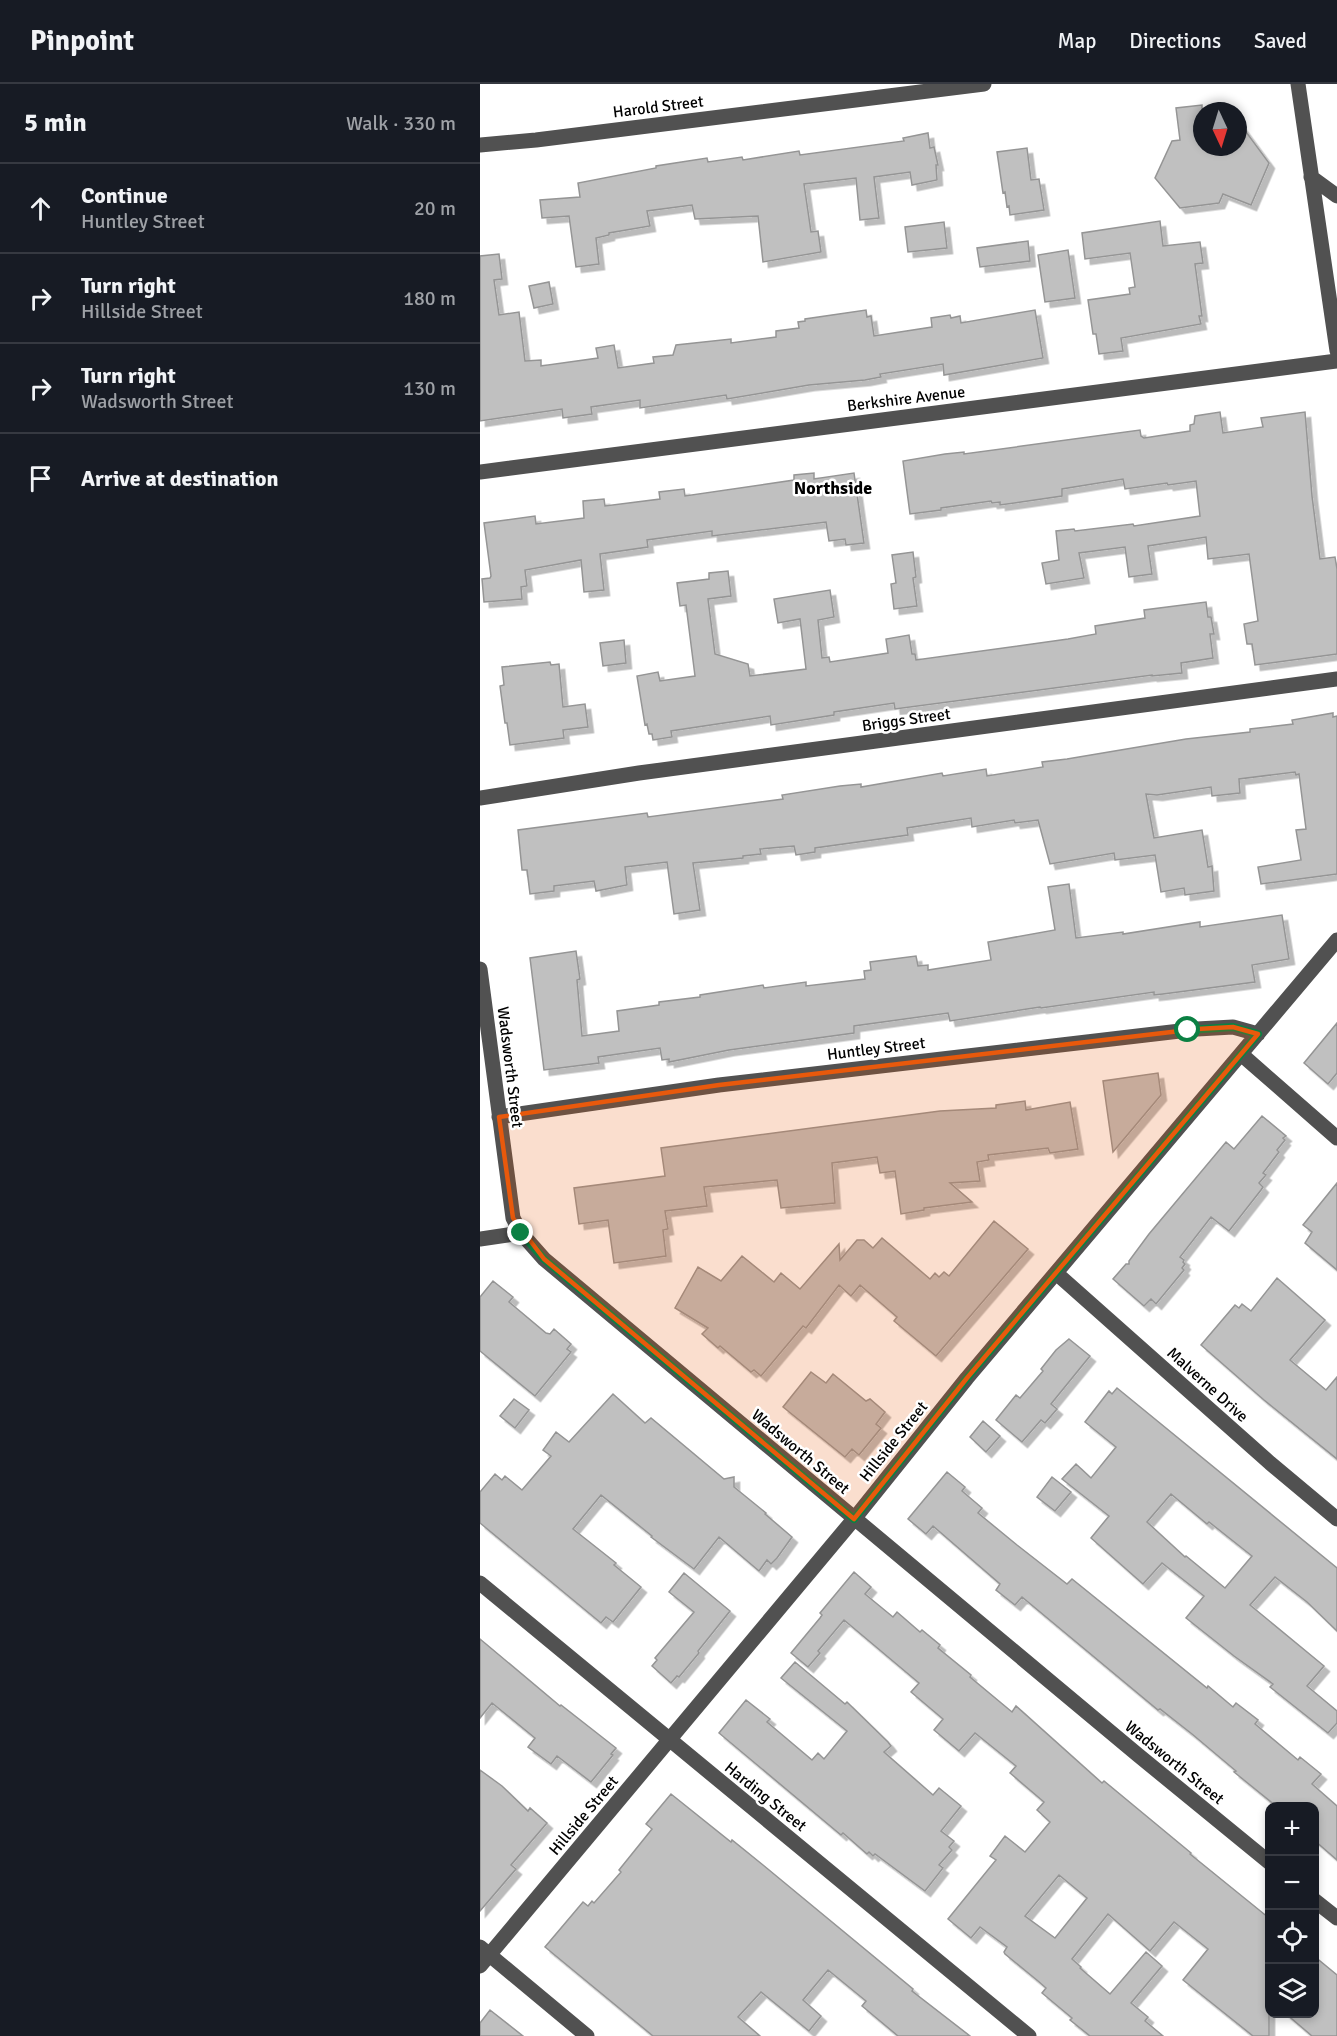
<!DOCTYPE html>
<meta charset="utf-8">
<style>
body{margin:0;font-family:Signika,sans-serif;background:#242831;color:#f1f3f6}
.controls{position:absolute;right:18px;bottom:18px;display:grid;overflow:hidden;border-radius:12px;box-shadow:0 3px 9px #0003}
.controls button{width:54px;height:54px;display:grid;place-items:center;padding:0;border:0;border-bottom:2px solid #363941;background:#171b24;color:#f1f3f6;font:30px sans-serif}
.compass{position:absolute;left:713px;top:18px;width:54px;height:54px;border-radius:50%;background:#171b24;box-shadow:0 3px 9px #0003;rotate:176deg}
.stop{position:absolute;width:18px;height:18px;margin:-14px;border:4px solid #0b8043;border-radius:50%;background:#fff}
.stop.end{background:#0b8043;border-color:#fff;box-shadow:0 2px 6px #0008}
.list{margin:0;padding:0;list-style:none}
h2{display:flex;justify-content:space-between;align-items:center;height:78px;margin:0;padding:0 24px;font-size:26px}
h2 small{font-size:20px;font-weight:400;color:#9ea1a6}
.list li{display:grid;grid-template-columns:39px 1fr auto;gap:18px;align-items:center;box-sizing:border-box;height:90px;padding:0 24px;border-top:2px solid #363941}
.list b{display:block;font-size:22px;white-space:nowrap}
.list p{margin:0;font-size:20px;white-space:nowrap;color:#9ea1a6}
.list em{font-size:20px;font-style:normal;color:#9ea1a6}
.icon{flex:none;width:33px;height:33px;fill:none;stroke:currentColor;stroke-width:2;stroke-linecap:round;stroke-linejoin:round}
.map{position:relative;flex:none;width:857px;height:1952px;overflow:hidden}
header{display:flex;align-items:center;gap:36px;box-sizing:border-box;height:84px;padding:0 30px;background:#171b24;border-bottom:2px solid #363941}
header strong{font-size:28px}
nav{display:flex;gap:33px;margin-inline-start:auto;font-size:21px}
main{display:flex}
aside{flex:1;background:#171b24}
.map>svg:first-child{display:block}
.building{fill:#c0c0c0;stroke:#959595;stroke-width:1.5;fill-rule:evenodd;filter:url(#shadow)}
.lines{fill:none;stroke-linecap:round;stroke-linejoin:round}
.minor{stroke:#515151;stroke-width:15}
.route{stroke:#0b8043;stroke-width:8}
.marked{fill:#e8590c;fill-opacity:0.2;stroke:#e8590c;stroke-width:4.5;stroke-linejoin:round}
.labels{text-anchor:middle;stroke-width:5;stroke-linejoin:round;paint-order:stroke}
.street-label{font-size:16px;fill:#000;stroke:#fff}
.neighbourhood-label{font-size:18px;font-weight:bold;fill:#000;stroke:#fff}
</style>
<header>
<strong>Pinpoint</strong>
<nav><a>Map</a><a>Directions</a><a>Saved</a></nav>
</header>
<main>
<aside>
<h2>5 min<small>Walk · 330 m</small></h2>
<ul class="list">
<li><svg class="icon" aria-label="ahead" viewBox="0 0 24 24"><path d="M12 20V5M6 11l6-6 6 6"/></svg><div><b>Continue</b><p>Huntley Street</p></div><em>20 m</em></li>
<li><svg class="icon" aria-label="right" viewBox="0 0 24 24"><path d="M7 20v-9h11M14 6l5 5-5 5"/></svg><div><b>Turn right</b><p>Hillside Street</p></div><em>180 m</em></li>
<li><svg class="icon" aria-label="right" viewBox="0 0 24 24"><path d="M7 20v-9h11M14 6l5 5-5 5"/></svg><div><b>Turn right</b><p>Wadsworth Street</p></div><em>130 m</em></li>
<li><svg class="icon" aria-label="arrive" viewBox="0 0 24 24"><path d="M6 21V4h12l-3 4 3 4H6"/></svg><div><b>Arrive at destination</b></div></li>
</ul>
</aside>
<div class="map">
<svg width="857" height="1952" viewBox="0 0 857 1952">
<defs>
<filter id="shadow"><feDropShadow dx="5.5" dy="5.5" stdDeviation="0" flood-color="#0004"/></filter>
</defs>
<rect width="100%" height="100%" fill="#fff"/>
<path class="building" d="M722,21v42h36v-26l31,42 -18,42 -28,-11 -4,9 -39,5 -25,-30 17,-37 8,-1 -4,-32z
M448,49l2,15 4,-1 4,18h-2l1,15 -25,5 -2,-13 -36,5 5,41 -19,2 -4,-42 -52,6 7,48 7,-1 3,21 -58,10 -5,-46 -63,3 -3,-14 -45,6 3,15 -41,7v2l-13,3 3,26 -23,3 -7,-51 -27,2 -2,-18 40,-3 -2,-14 78,-15v-2l51,-8 1,4 34,-5 1,3 56,-9 1,4 104,-14 -1,-3z
M547,64l4,32 8,-1 5,31 -34,5 -1,-9 -2,1 -2,-15 -2,1 -6,-41z
M680,137l3,25 37,-4 3,21 -8,1 7,52h-3l2,8 -80,14 2,13 -24,3 -3,-20h-3l-5,-34 42,-6 -1,-6 6,-1 -5,-34 -45,6 -3,-26z
M464,138l3,26 -39,4 -3,-25z
M548,157l2,20 -50,6 -3,-19z
M588,166l7,48 -30,4 -7,-47z
M19,170l3,25 -8,1 5,35 20,-3 6,49 16,-1v6l57,-8 -2,-10 18,-3 4,23 36,-5 -1,-6 20,-2 3,-10 55,-6v4l45,-6v-6l23,-3 -1,-6 7,-1v-2l61,-9 1,7 4,-1 3,20 58,-9 -1,-9 19,-3 1,3 9,-2 1,7 74,-13 8,48 -99,17 -1,-11 -63,10 1,3 -16,3 -56,5 -82,14 -1,-4 -86,13v-8l-49,7 1,7 -29,4 -1,-9 -82,12v-165z
M69,198l4,22 -19,4 -5,-22z
M740,328l3,21 40,-6 -2,-9 44,-6 7,84 8,63 15,-2 2,12v85l-82,11 -3,-21h-5l-3,-20 14,-3 -9,-67 -41,5 -2,-22 -58,9 4,28 -23,3 -4,-30 -46,6 5,25 -38,6 -4,-21 17,-3 -3,-29 18,-2 1,2 58,-7 1,2 66,-10 -4,-35 -28,4 -1,-2 -42,6 -2,-10 -61,10v7l-62,9v-3l-8,1 -1,-2 -50,7v2l-31,4 -7,-53 42,-7 19,-2v2l176,-24 1,6 3,2 46,-7v-6l4,-1 1,-8z
M334,389v6l40,-6 10,70 -18,2 -1,-6 -16,2 -3,-19 -114,14v-5l-65,9 1,7 -48,7 4,36 -20,2 -3,-32 -56,10 2,16 -6,1 1,12 -38,3 -2,-23 8,-1 1,-2 -7,-53 51,-7 1,8 48,-6 -1,-17 21,-2 1,7 55,-7 -1,-7 25,-3 1,7 109,-16v-5z
M433,468l3,25 -3,1 4,28 -23,3 -3,-25 5,-1 -4,-28z
M248,487l3,25 -23,3 7,55 33,10 2,12 56,-7 -6,-50 -22,4 -4,-24 56,-9 4,27 -16,3 4,38 7,-1 1,5 58,-9 -2,-14 23,-4 3,19h3l1,6 152,-21 28,-5 -1,-8 50,-8 -1,-8 62,-8 2,15h3l3,17h-4l3,24 -32,5 1,10 -30,3v-1l-257,34 -1,-6 -60,9v3l-63,10 -1,-9 -99,15 1,6 -19,3 -1,-6h-3l-2,-10 -2,1 -8,-49 21,-4 2,9 35,-5 -9,-71 -6,1 -3,-23 32,-4v-6z
M144,556l2,23 -23,3 -3,-23z
M70,578l1,3 8,-1 4,43 22,-3 3,23 -25,3 1,8 -54,7 -3,-22h-2l-5,-37 4,-1 -2,-18z
M853,629v4l4,-1v158l-76,10 -3,-17 43,-7 -5,-30 10,-1 -7,-55 -3,1 -1,-3 -56,7 1,14 -28,3 -1,-9 -54,8 -11,-1 8,44 48,-8 6,37 4,-1 2,25 -29,4 -1,-7 -23,4 -6,-37 -40,5 -1,-7 -64,11 -12,-44 -23,3 -1,-3 -42,7 -1,-9 -64,10 1,7 -93,13v4l-19,3 -2,-9 -34,3 1,5 -18,2v2l-50,5 7,47 -26,4 -7,-52 -42,5 2,18 -31,6 -2,-10 -40,5v5l-24,3 -3,-24h-5l-4,-40 129,-17 1,4 135,-18 -1,-4 58,-9 21,-2v3l81,-14 1,3 43,-7 1,7 56,-9 -1,-5 25,-3 119,-20 64,-7v-3l43,-5 -1,-4z
M589,800l7,54 47,-6v2l77,-12v5l82,-12 7,44 -37,6 3,17 -92,12 -9,1v-3l-113,16 -1,-1 -90,14 -2,-8 -94,13v7l-125,17 -60,12v-3l-7,1 -2,-12 -62,9 1,6 -55,7 -14,-112 46,-7 4,28 -3,1 5,56 37,-5 -2,-20 42,-6v-3l41,-5v-2l63,-10 1,3 42,-6v4l59,-7 -1,-8 7,-1 -1,-8 46,-6 2,10 10,-1v5l63,-10 -3,-18 67,-12 -7,-43z
M857,939v50l-9,11 -24,-21z
M678,989l3,22 -48,57 -10,-71z
M545,1017l1,9 44,-8 8,47 -28,4 -2,-5 -60,7 1,5 -12,2 3,19 -30,2 22,19 -48,6v2l-23,4 -6,-43 -15,2 -3,-16 -45,6 3,40 -54,5 -4,-28 -73,7 3,19 -42,5 3,18 -5,1 3,26 -52,7 -6,-43 -29,4 -5,-36 91,-12 -4,-28 279,-37 56,-3v-3z
M782,1032l24,20 -3,2 2,2 -8,10 2,2 -16,21 3,2 -7,8 4,4 -2,3 -32,41 -18,-14 -31,40 4,3 -1,2 2,2 -3,4 2,2 -28,34 -5,-5 -7,7 -31,-27 13,-15h3v-3l20,-27 77,-92 8,7z
M857,1099v87l-32,-27 7,-11 -9,-7z
M514,1137l34,28 -92,107 -42,-35 3,-4 -37,-32 -9,11 -12,-11 -33,43 -3,-2 -42,50 -7,-6 -3,2 -31,-26 -2,2 -16,-14 6,-6 -33,-20 23,-41 23,14 21,-25 32,26 7,-9 19,16 39,-45 1,16 17,-20h7l9,8 9,-10 48,41 5,-6 4,4 5,-5 5,4z
M797,1194l48,42 -35,40 36,30 11,-13v82l-73,-59 -63,-55 34,-40 4,3 3,-4 9,7z
M13,1197l20,16 -4,5 37,31 4,1 4,-5 17,15 -4,5 4,3 -36,44 -55,-45v-54z
M589,1255l21,17 -39,48 6,5 -12,14 -4,-3 -19,22 -26,-22 20,-25 4,3 23,-27 -2,-2 15,-19z
M331,1288l15,11 7,-9 33,27 4,-2 15,13 -9,12 5,4 -22,27 -7,-6 -7,8 -62,-50z
M637,1304l220,180v63l-30,-29 -32,-25 -25,28 74,61 -17,20 30,25v12l-9,10 -58,-46 3,-3 -39,-28 -48,-38 18,-22 -42,-33 -19,21 -52,-46 18,-22 -47,-37 14,-15 15,14 25,-31 -31,-25 24,-31 3,3zM691,1410l36,30 2,-2 43,34 -27,32 -39,-32 -1,1 -38,-35z
M133,1310l32,29 6,-5 73,61 10,-2v10l32,26 -1,1 27,23 -15,21 -6,6 -4,-4 -8,11 -40,-34 -25,32 -43,-32 1,-1 -51,-41 -28,34 43,34 -2,2 27,22 -28,35 -7,-5 -5,6 -121,-100v-31l15,-18 7,6 3,-4 17,14 29,-34 -8,-6 13,-18 13,10z
M34,1315l15,11 -14,18 -15,-12z
M503,1337l17,15 -14,16 -16,-15z
M467,1388l18,15 -3,4 20,17 -4,5 39,32 50,39 5,-5 135,109 1,-2 25,21 3,-4 22,17 -3,4 43,36 2,-3 21,17 -9,10 25,22v54l-23,-20v-34h-38l-42,-34 2,-1 -44,-37 -32,-25 -2,1 -136,-113 -7,8 -19,-15 4,-6 -67,-58 -7,8 -18,-15z
M572,1393l19,15 -16,19 -18,-14z
M374,1488l17,15 -6,7 28,23 4,-5 23,20 2,-2 18,15 -2,3 33,27 -1,2 42,35 4,-6 86,77 2,-2 87,72 -1,1 79,64v118h-16l-70,-56 25,-31 -34,-27 -24,29 -42,-37 -36,45 9,8 -1,1 30,26 36,-42 16,14 -31,37 17,14 -3,4 18,15h-73l-20,-16 2,-2 -30,-25 4,-5 -8,-7 -33,-27 -1,-2 3,-5 -27,-20 -9,11 -23,-19 48,-59 -6,-4 15,-20 20,16 25,-30 -13,-12 7,-8 -34,-29 6,-7 -41,-33 -16,18 -25,-21 9,-11 -32,-27 8,-9 -75,-63 -26,31 2,2 -12,14 -17,-14 29,-35 2,-3 -2,-2zM579,1791l28,23 -32,40 -30,-22z
M204,1489l46,38 -32,40 1,2 -20,24 -2,-1 -6,7 -19,-17 5,-6 -2,-2 39,-46 -25,-20z
M0,1555l80,67 1,-1 55,43 -5,6 2,1 -22,27 -34,-26 -6,8 -23,-17 7,-9 -43,-35 -12,15z
M315,1578l50,42 2,-2 41,40 3,4 -7,6 49,43 6,-7 22,18 -20,25 13,10 -5,6 3,3 -13,15 4,3 -18,23 -50,-37 -2,2 -4,-4 -2,2 -24,-21 -2,2 -122,-102 27,-33 24,19 -3,3 45,38 6,-7 6,6 23,-28 -66,-53z
M0,1686l22,16 26,25 2,-3 17,15 -36,42 5,4 -36,42z
M191,1710l60,48 1,-2 31,25 150,124 -1,2 58,45h-72l-36,-30 4,-5 -38,-31 -25,30 18,16 -12,15 -48,-39 -23,25 22,19h-107l-108,-89 38,-45 5,4 4,-5 2,2 27,-31 -2,-2 33,-41 -6,-5z
M834,1872l23,19v61h-25l-27,-23h29z
M10,1926l33,26h-43v-13z"/>
<g class="lines">
<path class="minor" d="M818,0l39,267
M0,61l56,-5 448,-56
M831,93l26,19
M0,388l857,-111
M0,714l159,-25 698,-94
M0,885l33,249 8,15 23,26 594,496 132,108
M761,970l96,84
M19,1033l220,-32 478,-56 36,-2 25,7
M0,1155l41,-6
M576,1189l214,190 67,56
M0,1499l549,453
M834,1816l23,18
M0,1863l107,89
M0,1882l374,-447 113,-141 370,-438"/>
</g>
<g class="lines">
<path class="route" d="M41,1149l23,26 310,260 113,-141 291,-344 -25,-7 -45,3"/>
</g>
<path class="marked" d="M753,943l25,7 -291,344 -113,141 -310,-260 -31,-41 -14,-101 220,-32 478,-56z"/>
<g class="labels">
<g class="street-label">
<text transform="translate(178 22) rotate(-7)" y="6">Harold Street</text>
<text transform="translate(426 314) rotate(-7)" y="6">Berkshire Avenue</text>
<text transform="translate(426 635) rotate(-8)" y="6">Briggs Street</text>
<text transform="translate(396 964) rotate(-7)" y="6">Huntley Street</text>
<text transform="translate(31 983) rotate(83)" y="6">Wadsworth Street</text>
<text transform="translate(728 1300) rotate(42)" y="6">Malverne Drive</text>
<text transform="translate(413 1357) rotate(-51)" y="6">Hillside Street</text>
<text transform="translate(321 1367) rotate(40)" y="6">Wadsworth Street</text>
<text transform="translate(695 1678) rotate(39)" y="6">Wadsworth Street</text>
<text transform="translate(286 1712) rotate(39)" y="6">Harding Street</text>
<text transform="translate(103 1731) rotate(-50)" y="6">Hillside Street</text>
</g>
<g class="neighbourhood-label">
<text x="353" y="410">Northside</text>
</g>
</g>
</svg>
<div class="controls">
<button>+</button>
<button>−</button>
<button><svg class="icon" aria-label="locate" viewBox="0 0 24 24"><circle cx="12" cy="12" r="6"/><path d="M12 2v4M12 18v4M2 12h4M18 12h4"/></svg></button>
<button><svg class="icon" aria-label="layers" viewBox="0 0 24 24"><path d="M12 4l9 5-9 5-9-5zM3 14l9 5 9-5"/></svg></button>
</div>
<svg class="compass" viewBox="-18 -18 36 36"><path d="M0-13l5 13h-10z" fill="#e53935"/><path d="M0 13l5-13h-10z" fill="#9ea1a6"/></svg>
<div class="stop" style="left:708px;top:946px"></div>
<div class="stop end" style="left:41px;top:1149px"></div>
</div>
</main>
